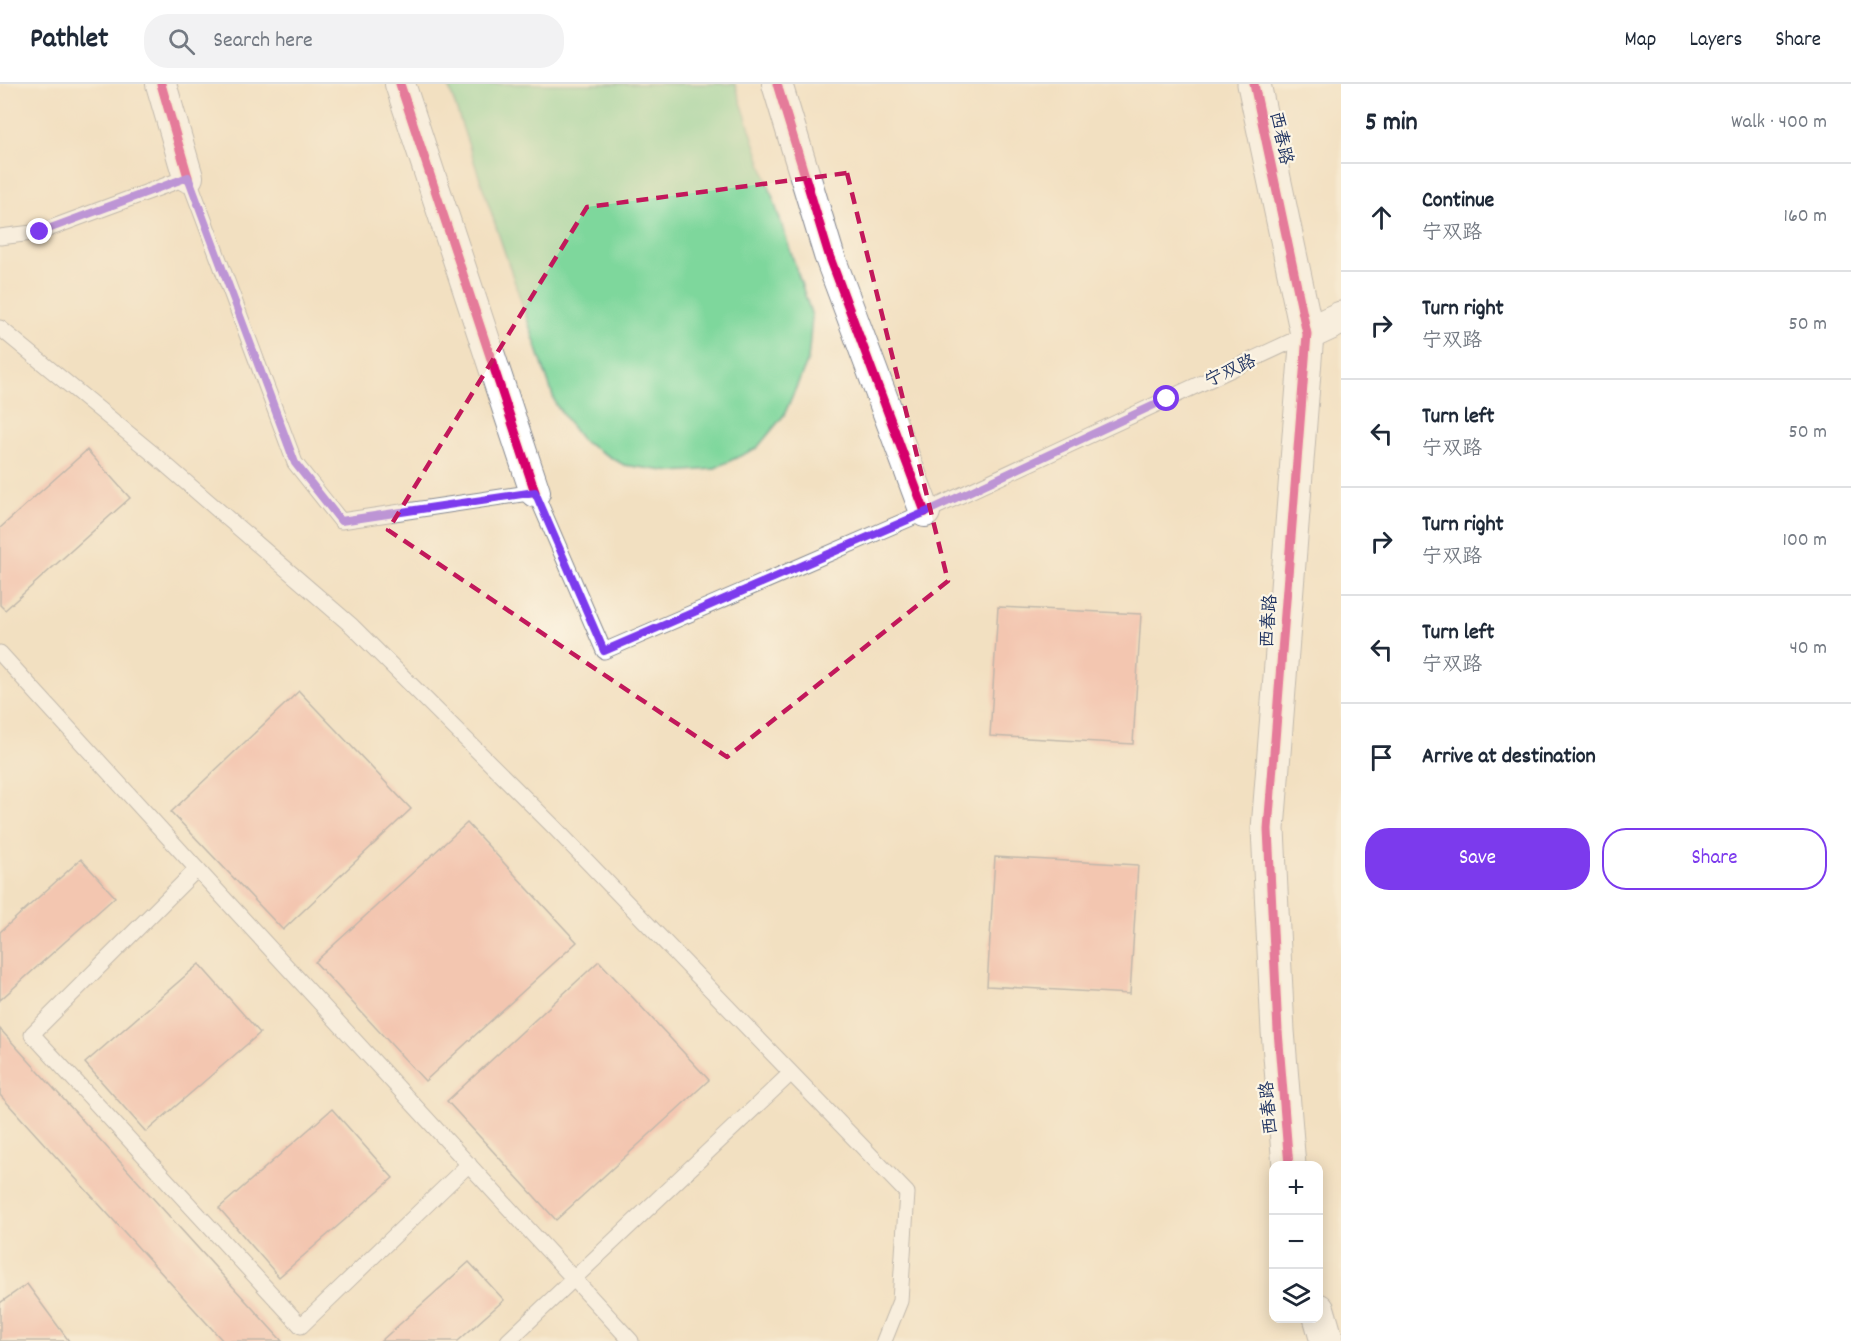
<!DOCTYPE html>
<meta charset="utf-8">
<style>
body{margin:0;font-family:Dekko,"LXGW WenKai TC",sans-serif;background:#f2f2f3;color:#1f2937}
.controls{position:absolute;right:18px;bottom:18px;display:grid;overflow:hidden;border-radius:12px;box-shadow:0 3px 15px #0003}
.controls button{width:54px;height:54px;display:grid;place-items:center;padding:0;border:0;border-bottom:2px solid #e0e1e3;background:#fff;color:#1f2937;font:30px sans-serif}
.stop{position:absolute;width:18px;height:18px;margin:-14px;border:4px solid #7c3aed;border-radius:50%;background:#fff}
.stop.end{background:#7c3aed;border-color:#fff;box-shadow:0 2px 6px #0008}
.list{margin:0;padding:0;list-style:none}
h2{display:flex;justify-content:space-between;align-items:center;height:78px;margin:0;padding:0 24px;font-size:26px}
h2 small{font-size:20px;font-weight:400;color:#747a83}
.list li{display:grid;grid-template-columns:39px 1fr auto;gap:18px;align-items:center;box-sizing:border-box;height:108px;padding:0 24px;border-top:2px solid #e0e1e3}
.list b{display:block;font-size:22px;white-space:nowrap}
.list p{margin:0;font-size:20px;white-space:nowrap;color:#747a83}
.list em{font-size:20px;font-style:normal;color:#747a83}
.actions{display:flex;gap:12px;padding:18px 24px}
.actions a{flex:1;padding:14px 0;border:2px solid #7c3aed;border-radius:24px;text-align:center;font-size:21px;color:#7c3aed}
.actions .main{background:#7c3aed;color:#fff}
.icon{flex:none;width:33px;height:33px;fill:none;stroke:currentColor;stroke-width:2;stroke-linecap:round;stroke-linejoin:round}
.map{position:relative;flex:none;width:1341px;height:1257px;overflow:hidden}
header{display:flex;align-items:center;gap:36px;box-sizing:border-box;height:84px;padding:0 30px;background:#fff;border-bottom:2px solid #e0e1e3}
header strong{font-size:28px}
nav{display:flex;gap:33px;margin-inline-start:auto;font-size:21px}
.search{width:420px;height:54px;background:#f2f2f3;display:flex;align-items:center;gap:15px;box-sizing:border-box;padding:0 21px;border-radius:24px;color:#747a83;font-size:22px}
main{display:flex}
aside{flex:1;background:#fff}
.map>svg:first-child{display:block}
.garden{fill:#7ed79c;stroke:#4c837d;stroke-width:1.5}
.building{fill:#f4a69c}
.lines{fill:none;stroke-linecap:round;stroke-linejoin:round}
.service-casing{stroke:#868890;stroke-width:17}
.minor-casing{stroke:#868890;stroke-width:32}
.tertiary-casing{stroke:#868890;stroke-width:35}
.secondary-casing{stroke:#868890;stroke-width:35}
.service{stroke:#fff;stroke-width:15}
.minor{stroke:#fff;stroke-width:30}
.tertiary{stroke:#fff;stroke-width:33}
.secondary{stroke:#fff;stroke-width:33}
.cycleway-casing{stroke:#fcf5e5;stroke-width:13}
.cycleway{stroke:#d6006c;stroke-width:9}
.route{stroke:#7c3aed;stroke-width:8}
.marked{fill:none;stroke:#c2185b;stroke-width:4.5;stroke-dasharray:12 8;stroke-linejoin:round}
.labels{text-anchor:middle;stroke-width:4.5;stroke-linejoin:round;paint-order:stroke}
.street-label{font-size:18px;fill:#1b2f5e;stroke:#fcf5e5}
</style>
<header>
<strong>Pathlet</strong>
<div class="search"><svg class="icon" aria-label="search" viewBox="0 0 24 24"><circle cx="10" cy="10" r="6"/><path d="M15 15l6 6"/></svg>Search here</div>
<nav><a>Map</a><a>Layers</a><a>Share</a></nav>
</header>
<main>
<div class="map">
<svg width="1341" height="1257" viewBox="0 0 1341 1257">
<rect width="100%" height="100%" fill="#fcf5e5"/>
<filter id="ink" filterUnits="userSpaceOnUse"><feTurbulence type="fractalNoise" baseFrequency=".0167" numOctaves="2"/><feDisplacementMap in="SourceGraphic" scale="12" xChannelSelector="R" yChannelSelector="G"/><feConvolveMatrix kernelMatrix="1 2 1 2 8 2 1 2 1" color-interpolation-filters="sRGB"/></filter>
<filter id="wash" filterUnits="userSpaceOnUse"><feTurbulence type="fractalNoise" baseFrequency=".008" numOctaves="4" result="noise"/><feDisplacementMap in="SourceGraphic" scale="24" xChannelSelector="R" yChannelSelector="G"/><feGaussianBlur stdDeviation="1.35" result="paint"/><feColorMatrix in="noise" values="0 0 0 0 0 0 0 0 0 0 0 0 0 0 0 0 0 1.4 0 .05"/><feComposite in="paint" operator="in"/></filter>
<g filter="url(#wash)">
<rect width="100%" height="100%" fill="#f2e0c1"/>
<path class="garden" d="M448,0h287l77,232 -4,44 -24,55 -27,33 -44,21 -41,3 -48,-7 -42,-24 -26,-36z"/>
<g id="blocks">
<path class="building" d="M87,366l43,48 -125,112 -5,-5v-77z
M998,523l143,7 -8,130 -143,-8z
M299,607l112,118 -128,121 -112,-118z
M467,739l110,119 -152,139 -110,-119z
M995,773l143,8 -8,129 -143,-8z
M81,775l34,38 -115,103v-68z
M599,877l110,119 -153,140 -109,-119z
M199,880l61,69 -114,99 -61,-69z
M0,945l282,312h-59l-223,-246z
M332,1025l61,69 -114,99 -60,-69z
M469,1178l35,38 -46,41h-77z
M27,1200l42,57h-69v-38z"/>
</g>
</g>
<g filter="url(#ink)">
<use href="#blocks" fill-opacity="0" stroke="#868890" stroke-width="1.5"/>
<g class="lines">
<g class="service-casing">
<path id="service" d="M0,153l40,-5 148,-55 107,286 46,58 194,-29 69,159 321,-139 382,-178
M0,244l151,124 201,174 200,199 355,368 -7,108 -16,40
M0,569l197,216 434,472
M197,785l-165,165 269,292 168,-162
M508,1257l283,-268"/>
</g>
<g class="minor-casing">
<path id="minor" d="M161,0l27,93
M400,0l135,408
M777,0l52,171 96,257"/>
</g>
<g class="tertiary-casing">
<path id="tertiary" d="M1254,0l53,250 -39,495 10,202 11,135
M1318,1226l9,31"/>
</g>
<g class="secondary-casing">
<path id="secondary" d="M1307,250l34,-16"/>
</g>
<use href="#service" class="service"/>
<use href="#minor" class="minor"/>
<use href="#tertiary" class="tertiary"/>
<use href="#secondary" class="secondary"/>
<g class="cycleway-casing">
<path id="cycleway" d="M161,0l27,93
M400,0l135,408
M777,0l52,171 96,257
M1254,0l53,250 -39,495 10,202 11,135"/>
</g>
<use href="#cycleway" class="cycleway"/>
</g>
</g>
<g class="lines" filter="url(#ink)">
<path class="route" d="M40,148l148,-55 107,286 46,58 194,-29 69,159 322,-139 241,-113"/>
</g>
<path d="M0 0H1341V1257H0ZM847,89l101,408 -221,176 -339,-227 199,-323z" fill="#f2e0c1" fill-opacity=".55" fill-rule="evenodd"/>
<path class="marked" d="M847,89l101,408 -221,176 -339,-227 199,-323z"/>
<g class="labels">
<g class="street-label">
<text transform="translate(1282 54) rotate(78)" y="6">西春路</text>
<text transform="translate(1230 286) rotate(-25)" y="6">宁双路</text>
<text transform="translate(1268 537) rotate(-86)" y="6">西春路</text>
<text transform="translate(1268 1024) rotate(-95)" y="6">西春路</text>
</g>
</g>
</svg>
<div class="controls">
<button>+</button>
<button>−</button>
<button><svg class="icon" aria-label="layers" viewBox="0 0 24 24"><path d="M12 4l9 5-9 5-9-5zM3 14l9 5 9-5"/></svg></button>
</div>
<div class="stop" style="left:1167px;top:315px"></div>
<div class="stop end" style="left:40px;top:148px"></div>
</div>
<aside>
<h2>5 min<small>Walk · 400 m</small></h2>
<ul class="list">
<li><svg class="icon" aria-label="ahead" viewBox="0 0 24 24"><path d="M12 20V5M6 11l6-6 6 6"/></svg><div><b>Continue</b><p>宁双路</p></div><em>160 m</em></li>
<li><svg class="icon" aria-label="right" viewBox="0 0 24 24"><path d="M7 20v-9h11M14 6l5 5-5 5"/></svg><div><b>Turn right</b><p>宁双路</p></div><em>50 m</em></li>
<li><svg class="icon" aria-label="left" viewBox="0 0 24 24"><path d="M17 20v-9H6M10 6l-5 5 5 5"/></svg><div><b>Turn left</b><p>宁双路</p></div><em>50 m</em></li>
<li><svg class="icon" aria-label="right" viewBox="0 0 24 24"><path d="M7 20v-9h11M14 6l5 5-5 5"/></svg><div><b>Turn right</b><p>宁双路</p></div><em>100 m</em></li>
<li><svg class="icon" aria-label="left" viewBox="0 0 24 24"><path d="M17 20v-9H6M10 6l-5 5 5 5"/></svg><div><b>Turn left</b><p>宁双路</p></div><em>40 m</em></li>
<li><svg class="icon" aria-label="arrive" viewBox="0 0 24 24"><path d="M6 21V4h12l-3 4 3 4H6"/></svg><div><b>Arrive at destination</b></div></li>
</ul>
<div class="actions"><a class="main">Save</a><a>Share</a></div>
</aside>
</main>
